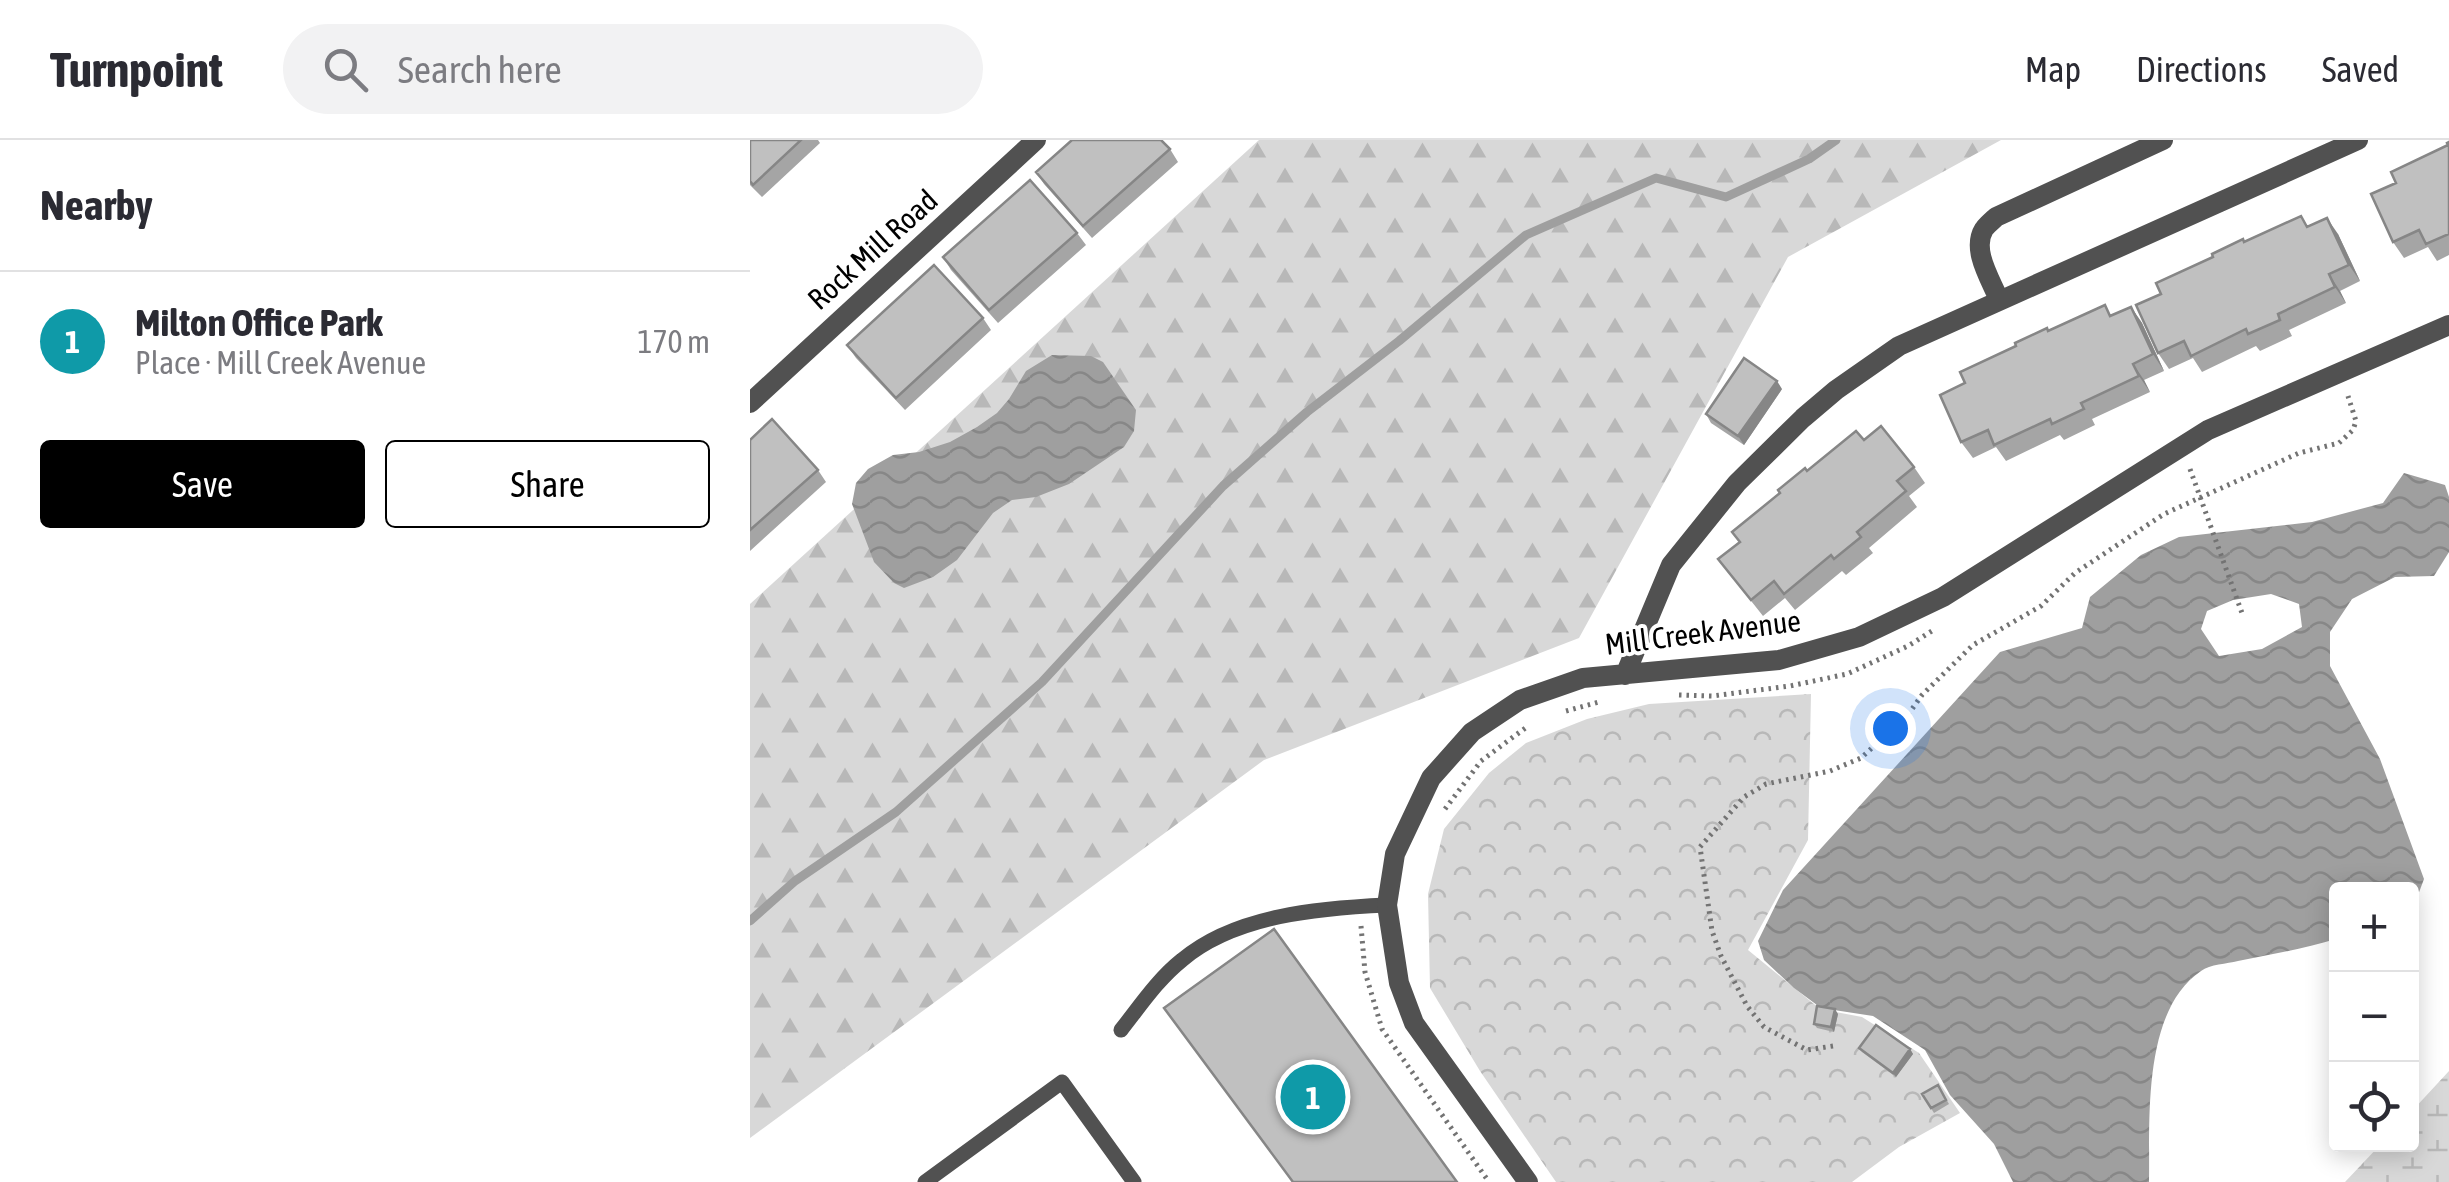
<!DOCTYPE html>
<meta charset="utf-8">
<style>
body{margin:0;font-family:"Asap Condensed",sans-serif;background:#f2f2f3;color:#2b2b33}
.controls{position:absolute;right:30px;bottom:30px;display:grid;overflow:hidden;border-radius:10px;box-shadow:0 5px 25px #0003}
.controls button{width:90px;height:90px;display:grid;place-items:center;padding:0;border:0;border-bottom:2px solid #e1e1e2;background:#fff;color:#2b2b33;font:50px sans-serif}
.you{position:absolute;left:1140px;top:588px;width:35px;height:35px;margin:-25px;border:8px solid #fff;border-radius:50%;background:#1a73e8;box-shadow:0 0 0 15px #1a73e833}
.badge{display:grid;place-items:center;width:65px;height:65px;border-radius:50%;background:#000;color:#fff;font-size:32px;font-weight:700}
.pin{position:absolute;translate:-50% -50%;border:5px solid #fff;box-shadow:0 2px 10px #0006}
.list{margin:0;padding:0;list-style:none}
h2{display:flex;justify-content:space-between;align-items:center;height:130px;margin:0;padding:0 40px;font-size:42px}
h2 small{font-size:32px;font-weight:400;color:#7c7c81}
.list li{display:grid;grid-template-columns:65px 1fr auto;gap:30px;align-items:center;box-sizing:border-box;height:140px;padding:0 40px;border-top:2px solid #e1e1e2}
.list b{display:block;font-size:38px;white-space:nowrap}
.list p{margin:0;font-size:32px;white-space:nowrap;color:#7c7c81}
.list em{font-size:32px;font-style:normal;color:#7c7c81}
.actions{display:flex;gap:20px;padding:30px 40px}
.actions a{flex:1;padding:22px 0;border:2px solid #000;border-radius:10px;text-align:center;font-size:35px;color:#000}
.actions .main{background:#000;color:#fff}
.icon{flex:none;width:55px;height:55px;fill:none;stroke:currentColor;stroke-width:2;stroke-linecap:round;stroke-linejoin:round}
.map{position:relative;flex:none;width:1699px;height:1042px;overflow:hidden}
header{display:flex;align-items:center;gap:60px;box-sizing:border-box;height:140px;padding:0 50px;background:#fff;border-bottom:2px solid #e1e1e2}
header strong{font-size:48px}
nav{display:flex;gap:55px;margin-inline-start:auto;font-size:35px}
.search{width:700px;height:90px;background:#f2f2f3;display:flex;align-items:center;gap:25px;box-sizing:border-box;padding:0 35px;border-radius:55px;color:#7c7c81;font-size:38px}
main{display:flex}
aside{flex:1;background:#fff}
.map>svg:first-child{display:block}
.forest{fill:url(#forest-firs)}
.wetland{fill:url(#wetland-marsh)}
.park{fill:url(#park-crowns)}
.water{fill:url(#water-waves);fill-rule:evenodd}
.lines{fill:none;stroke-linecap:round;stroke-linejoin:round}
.stream{stroke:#9f9f9f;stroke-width:9}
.path{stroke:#737373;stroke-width:5;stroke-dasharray:2.5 5;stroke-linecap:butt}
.service{stroke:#515151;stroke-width:15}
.minor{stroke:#515151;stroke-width:20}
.wall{fill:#a5a5a5}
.shaded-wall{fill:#868686}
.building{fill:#c0c0c0;stroke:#868686;stroke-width:2.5}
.labels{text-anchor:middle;stroke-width:8;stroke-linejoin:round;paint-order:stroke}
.street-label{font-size:30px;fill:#000;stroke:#fff}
</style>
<header>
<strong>Turnpoint</strong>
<div class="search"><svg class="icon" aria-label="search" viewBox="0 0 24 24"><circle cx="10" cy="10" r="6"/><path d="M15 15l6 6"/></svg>Search here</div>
<nav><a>Map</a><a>Directions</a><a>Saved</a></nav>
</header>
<main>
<aside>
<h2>Nearby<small></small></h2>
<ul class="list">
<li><span class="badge" style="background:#0f9aa8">1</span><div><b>Milton Office Park</b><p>Place · Mill Creek Avenue</p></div><em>170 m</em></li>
</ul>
<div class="actions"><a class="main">Save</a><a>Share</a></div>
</aside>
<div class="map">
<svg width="1699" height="1042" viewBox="0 0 1699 1042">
<defs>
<pattern id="forest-firs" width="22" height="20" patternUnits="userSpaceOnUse" patternTransform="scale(2.5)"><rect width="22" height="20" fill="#d8d8d8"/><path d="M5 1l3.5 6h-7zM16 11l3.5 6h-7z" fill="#b8b8b8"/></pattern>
<pattern id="wetland-marsh" width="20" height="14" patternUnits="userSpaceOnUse" patternTransform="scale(2.5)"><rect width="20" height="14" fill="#d8d8d8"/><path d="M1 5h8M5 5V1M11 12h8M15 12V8" fill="none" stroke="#b8b8b8"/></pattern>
<pattern id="park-crowns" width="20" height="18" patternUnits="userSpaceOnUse" patternTransform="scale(2.5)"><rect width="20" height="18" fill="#d8d8d8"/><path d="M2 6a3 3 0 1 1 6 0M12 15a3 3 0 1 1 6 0" fill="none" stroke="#b8b8b8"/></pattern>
<pattern id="water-waves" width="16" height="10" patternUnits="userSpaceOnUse" patternTransform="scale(2.5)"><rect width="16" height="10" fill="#9f9f9f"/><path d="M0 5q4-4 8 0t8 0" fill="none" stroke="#878787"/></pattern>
</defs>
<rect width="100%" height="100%" fill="#fff"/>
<path class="forest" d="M509,0h742l-213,117 -209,381 -315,122 -514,378v-534z"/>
<path class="wetland" d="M1699,931v111h-104l35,-37 32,-1v-33z"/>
<path class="park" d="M1061,554l-3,146 -60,110 72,59 42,8 57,36 41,60 -61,34 -47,35h-296l-76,-111 -50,-83 -2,-94 16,-65 45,-56 37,-30 61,-24 62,-15z"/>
<path class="water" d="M302,215l39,1 12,6 33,48 -2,21 -10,16 -55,37 -33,13 -24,3 -19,13 -36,47 -24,17 -29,11 -10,-5 -20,-21 -22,-58 4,-21 12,-14 25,-14 26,-3 31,-10 27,-15 20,-14 12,-14 17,-28z
M1654,333l41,12 4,12v55l-15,24 -39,1 -43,22 -22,33v34l50,93 44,120 -12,32v-21h-76v49c-32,10 -65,15 -98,22 -11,3 -28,3 -37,10 -59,40 -51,148 -52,211h-136l-19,-38 -44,-49 -25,-45 -52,-34 -52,-8 -27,-20 -30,-28 -6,-19 25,-51 217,-238 82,-24 8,-31 51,-42 38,-18 133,-15 71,-19zM1521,454l28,10 3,23 -40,22 -43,7 -18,-27 6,-18 26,-11z"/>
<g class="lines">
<path class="stream" d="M0,781l45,-40 101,-69 146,-130 181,-196 84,-74 92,-71 127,-106 130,-57 70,19 83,-38 27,-19"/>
<path class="path" d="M1440,329l52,144
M929,555l33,1 78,-10 57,-12 61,-28 27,-17
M816,571l33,-9
M695,669l36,-48 47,-35
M611,786l4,46 17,57 107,153
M1083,906l-26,4 -43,-23 -17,-21 -26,-50 -9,-25 -12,-84 44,-50 22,-13 64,-13 31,-13 46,-42 15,-21 51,-50 68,-39 34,-33 89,-59 135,-61 40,-10 14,-13 3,-9 -8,-25"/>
<path class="service" d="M371,890c19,-24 37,-51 61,-70 53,-45 138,-52 205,-55
M175,1042l137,-100 72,100"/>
<path class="minor" d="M1249,160c-8,-20 -28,-50 -15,-71 0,-1 11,-11 12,-12l167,-77
M0,263l286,-263
M875,535l46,-110 66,-82 66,-65 33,-28 63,-44 459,-206
M778,1042l-114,-159 -15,-40 -12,-78 8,-51 36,-76 41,-46 48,-32 63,-22 196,-18 80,-23 84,-40 265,-167 241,-105"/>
</g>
<path class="wall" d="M0,0h68l2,3 -58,54 -12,-12z
M1699,2v113l-12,6 -9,-14 -24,11 -11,-16 3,-59 52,-38z
M420,9l8,13 -86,76 -48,-54 -8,-12z
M1559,86l29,8 22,47 -20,10 6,12 -57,27 3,6 -32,15 -4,-5 -54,26 -9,-14 -24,11 -11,-16 3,-59 84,-52z
M327,93l9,12 -88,78 -47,-53 -8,-13z
M1381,167l11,16 22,48 -20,9 6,12 -58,27 3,6 -31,15 -4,-5 -54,26 -10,-14 -23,11 -12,-16 4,-59 83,-52 64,-15z
M233,178l8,12 -86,80 -49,-52 -9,-13z
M1032,249l-38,56 -33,-22 -5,-9z
M0,300l68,30 8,12 -76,69z
M1114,300l50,27 11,16 -16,13 8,11 -48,41 4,5 -27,22 -4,-4 -47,39 -10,-12 -22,18 -45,-57 21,-17 -7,-10 75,-61z
M1088,874l-4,18 -17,-4 -3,-4z
M1109,908l51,1 3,5 -17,23 -34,-25z
M1188,945l11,19 -15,9 -12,-19z"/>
<path class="shaded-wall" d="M1577,78l11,16 22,47 -11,-16z
M1579,134l11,17 6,12 -11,-16z
M1381,167l11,16 22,48 -11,-17z
M1383,224l11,16 6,12 -11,-16z
M1027,241l5,8 -38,56 -6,-9z
M1085,869l3,5 -4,18 -3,-5z
M1160,909l3,5 -17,23 -3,-4z"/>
<path class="building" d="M0,0h51l-48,45 -3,-4z
M322,0h89l9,9 -87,77 -47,-54z
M1699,2v92l-23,10 -7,-14 -26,12 -22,-48 25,-11 -5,-11 57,-27 -1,-2z
M280,40l47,53 -88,77 -46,-53z
M1551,76l6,11 20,-9 22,47 -20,9 6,13 -57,27 2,6 -32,14 -2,-5 -55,27 -7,-15 -26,12 -22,-48 25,-11 -5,-11 57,-26 -1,-3 31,-15 1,3z
M184,125l49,53 -87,80 -49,-53z
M1355,165l5,11 21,-9 22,47 -20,10 6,12 -58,27 3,6 -32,15 -2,-5 -56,26 -6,-15 -27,12 -21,-47 25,-12 -5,-11 56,-26 -1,-3 32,-15 1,3z
M994,218l33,23 -39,55 -32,-22z
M22,279l46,51 -68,60v-90z
M1131,286l33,41 -17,14 9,10 -49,41 4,5 -27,22 -3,-4 -47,39 -10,-13 -23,19 -33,-41 22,-17 -8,-10 48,-39 -2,-3 27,-22 2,3 49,-40 8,9z
M524,789l183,253h-164l-129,-174z
M1067,866l18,3 -4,18 -17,-3z
M1126,885l34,24 -17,24 -34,-25z
M1188,945l8,15 -15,8 -9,-14z"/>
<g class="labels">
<g class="street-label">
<text transform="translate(123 110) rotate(-42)" y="10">Rock Mill Road</text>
<text transform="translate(953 493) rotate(-7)" y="10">Mill Creek Avenue</text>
</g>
</g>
</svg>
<div class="controls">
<button>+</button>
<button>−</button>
<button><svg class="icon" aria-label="locate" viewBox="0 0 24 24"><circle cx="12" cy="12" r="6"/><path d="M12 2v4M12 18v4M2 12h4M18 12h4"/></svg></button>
</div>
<div class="you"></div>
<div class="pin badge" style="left:563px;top:957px;background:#0f9aa8">1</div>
</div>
</main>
